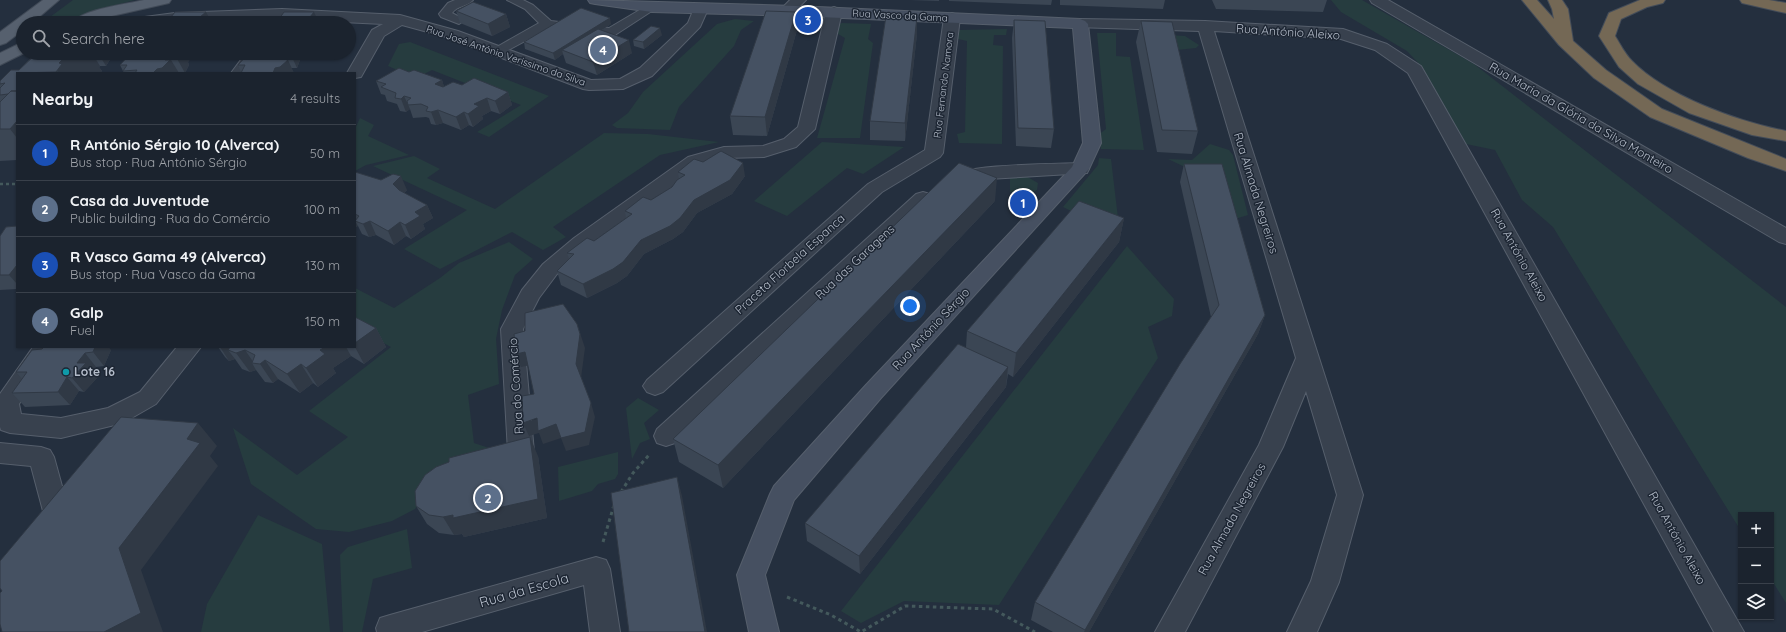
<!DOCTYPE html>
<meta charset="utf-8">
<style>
body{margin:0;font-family:Quicksand,sans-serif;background:#242b36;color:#f1f3f6}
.controls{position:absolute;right:12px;bottom:12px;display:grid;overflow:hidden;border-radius:0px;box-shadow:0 1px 3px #0004}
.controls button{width:36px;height:36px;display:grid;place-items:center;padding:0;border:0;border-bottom:1px solid #39404a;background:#1b232e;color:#f1f3f6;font:20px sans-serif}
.you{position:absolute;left:910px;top:306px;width:14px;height:14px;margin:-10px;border:3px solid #fff;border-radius:50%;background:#1a73e8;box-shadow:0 0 0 6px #1a73e833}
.badge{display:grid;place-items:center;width:26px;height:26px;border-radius:50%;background:#db2777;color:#fff;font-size:13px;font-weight:700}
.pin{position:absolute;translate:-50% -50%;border:2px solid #fff;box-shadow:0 1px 4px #0006}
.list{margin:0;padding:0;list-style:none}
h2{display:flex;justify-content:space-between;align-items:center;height:52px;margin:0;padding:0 16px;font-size:17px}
h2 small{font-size:13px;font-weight:400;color:#a0a4aa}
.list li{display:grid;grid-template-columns:26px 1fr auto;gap:12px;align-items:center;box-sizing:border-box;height:56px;padding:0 16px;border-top:1px solid #39404a}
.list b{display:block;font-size:15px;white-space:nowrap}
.list p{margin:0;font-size:13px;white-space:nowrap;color:#a0a4aa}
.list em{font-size:13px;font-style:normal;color:#a0a4aa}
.icon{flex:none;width:22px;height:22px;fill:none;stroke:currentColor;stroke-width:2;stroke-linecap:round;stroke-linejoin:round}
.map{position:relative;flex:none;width:1786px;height:632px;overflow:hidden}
.search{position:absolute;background:#1b232e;box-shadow:0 1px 3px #0004;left:16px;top:16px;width:340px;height:44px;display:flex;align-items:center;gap:10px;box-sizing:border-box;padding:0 14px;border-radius:22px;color:#a0a4aa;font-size:15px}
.panel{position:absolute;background:#1b232e;box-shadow:0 1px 3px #0004;left:16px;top:72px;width:340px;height:276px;border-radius:0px}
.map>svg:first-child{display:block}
.green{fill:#263c3f}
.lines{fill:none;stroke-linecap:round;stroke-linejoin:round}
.service-casing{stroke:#565f6c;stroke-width:2}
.minor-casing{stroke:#565f6c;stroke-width:2}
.secondary-casing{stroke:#565f6c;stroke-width:2}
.primary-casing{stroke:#414a57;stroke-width:2}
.motorway-casing{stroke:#434c59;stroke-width:2}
.path-far1{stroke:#44595c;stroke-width:2.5;stroke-dasharray:3 3;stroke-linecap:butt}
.path{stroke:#44595c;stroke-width:3;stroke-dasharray:3.5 3.5;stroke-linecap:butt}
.service{fill:#38414e;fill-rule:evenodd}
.minor{fill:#38414e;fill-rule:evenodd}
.secondary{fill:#465061;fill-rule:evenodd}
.primary{fill:#56606e;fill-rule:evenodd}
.motorway{fill:#746855;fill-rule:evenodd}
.wall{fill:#3b4654}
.shaded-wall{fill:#303945}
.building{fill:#455162;stroke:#303945}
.culture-dot{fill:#0f9aa8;stroke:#1d2633;stroke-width:1.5}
.labels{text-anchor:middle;stroke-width:3;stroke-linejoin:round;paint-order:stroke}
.far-street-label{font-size:10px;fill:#b4bcc9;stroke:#1d2633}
.street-label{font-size:12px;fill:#b4bcc9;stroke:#1d2633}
.poi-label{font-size:12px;font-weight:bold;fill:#b4bcc9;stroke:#1d2633;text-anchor:start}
.near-street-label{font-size:14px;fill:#b4bcc9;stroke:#1d2633}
</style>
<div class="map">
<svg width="1786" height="632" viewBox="0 0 1786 632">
<rect width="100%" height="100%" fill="#242f3e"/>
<path class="green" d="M73,0h62l-27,7 -50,16h-16z
M1331,0h31l112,64 312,243v296l-15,-24v-64h-30v16l-188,-304 -31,-27 -27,-50 -29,-6 -44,-77 -15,-16 -66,-39z
M735,19l19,2 -13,9 -7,16 -55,61 -9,23 -53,-2 -5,-3 16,-12 15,-21 74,-68z
M842,23l29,1 -3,15 5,4 -13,95h-43l28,-100 -7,-4 -1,-9z
M1007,29l-1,6h-12l-1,10 10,1 -1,98 -43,-1 -2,-9 8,-2 2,-91 -9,-2v-9z
M1097,33h19v23l14,1 14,93 -43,-1 -3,-14 8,-6z
M1168,35l17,1 14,9 -3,3 -19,2z
M410,42l139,54 -60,41 -12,-5 44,-27 -89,-35 -16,8 -28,-12 11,-22z
M360,118l14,7 -6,11 41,19 -43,10 -11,6v-42z
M604,133l44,1 71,8 -59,13 -107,72 13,10 -23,13 -31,-18 -72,37 -36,-20 63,-39 -94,-44 41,-10 26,13 -13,9 68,31z
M822,142l82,5 -41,27 -16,-6 -60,48 -33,-15z
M1210,144l19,6 4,5 15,60 -13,4 -29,-42 -38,-18 24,1z
M1099,158l12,1 9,76 -57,-28 35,-42z
M1026,176l12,7 -1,7 -7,4 -20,-2v-15z
M509,242l24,17 -18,16 -13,35 -6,29 3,45 -31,11 6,48 18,6 -60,36 -17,24 -23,12 -43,11 -33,-3 -65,-45 -18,-56 64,47 51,-38 -39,-26 82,-64 -36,-19v-40l39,20 46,-30 19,-15z
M1127,246l47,53 -2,17 -24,11 10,31 -159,247 -95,-4 -43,22 -20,-12z
M638,398l21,12 -15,13 6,16 -10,4 -8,16 -6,-51z
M618,452v22l-3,5 -17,5 -6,7 -33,10 -1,-34z
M258,515l64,29 8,88h-129l6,-28z
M407,529l5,39 -39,11 -11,53h-19l-3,-77 8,-8z"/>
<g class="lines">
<g class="service-casing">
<path id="service" d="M455,0h18c-6,7 -15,5 -21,13l13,7 -6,4 -18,-7 -2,-3 9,-11z
M507,0h16l10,5 18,16 58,7 39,-23 4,-2 6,4 -43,28 -4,1 -62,-8 -50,27 -6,-4 2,-3 44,-25 -14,-14z"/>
</g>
<g class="minor-casing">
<path id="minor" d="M790,0h16l-14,14h-10l-3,-3z
M1370,0h18l398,228v16l-7,-2 -407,-239z
M700,4l5,2 3,3 -8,18 -48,49 -29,13 -34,1 -6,-1 -137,-52 -44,-12 -18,11 -23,41 -6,1v-5h-8l25,-43 11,-6 -101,-5 -153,4 3,-3 5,-2 38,-5 107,-4 118,6 58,16 133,49 29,-1 20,-11 48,-45 7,-17z
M834,7l5,2 3,3 -27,117 -19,18 -32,10 -39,1 -23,7 -114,83 -31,26 -18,24 -16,31 11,123 -4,7 -9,3 -9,-3 -4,-7 -7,-123 21,-39 21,-26 31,-26 114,-81 36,-10 39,-1 21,-7 14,-12 28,-115 3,-3z
M952,13l5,2 3,3 -17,135 -3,4 -58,35 -219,200 -8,3 -8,-3 -4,-6 4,-6 221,-196 57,-34 19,-132 3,-3z
M1080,19l125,2 138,8 44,15 34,22 323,566h-30l-306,-559 -33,-23 -34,-11 -127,-8 149,464 -24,87 -22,50h-30l24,-51 26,-86 -31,-104 -23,56 -98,185h-30l104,-187 37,-87 -97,-327 -124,-4 -3,-3 3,-3z
M246,53h16l-15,20h-16z
M1080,163l7,2 2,4 -2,4 -115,7 -15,4 -7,-2 -2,-4c9,-14 110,-14 132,-15z
M923,192l7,2 3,4 -3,4 -255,241 -9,3 -9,-3 -3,-7 3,-7 259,-235z
M33,347h23l-37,57 2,10 40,4 47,-10 32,-16 37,-45h24l-45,57 -33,19 -62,15 -51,-5 -9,-3 -1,-3v-33z
M0,443l41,4 9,3 4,7 19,69 -4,8 -9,3 -9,-3 -4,-8 -16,-60 -31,-3z
M596,557l10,3 4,9 10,63h-30l-6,-47 -162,47h-45l-1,-4 4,-10 10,-3z"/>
</g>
<g class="secondary-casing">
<path id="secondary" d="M588,0l208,6 284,13 5,2 3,3 13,119 -12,26 -208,229 -87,102 -29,75 14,57h-30l-12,-57 33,-81 4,-8 91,-100 207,-219 11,-24 -10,-115 -277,-12 -144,-4 -57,-8 -5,-1z"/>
</g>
<g class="primary-casing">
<path id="primary" d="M43,0h16l-27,23h-9v7l-17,13 -6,2v-13z
M144,0h27l-2,3 -66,15 -10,5h-21c10,-14 56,-19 72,-23z
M23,42l1,11 -24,12v-12z"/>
</g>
<g class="motorway-casing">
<path id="motorway" d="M1522,0h15l17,19 -2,-10 -4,-9h14l6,9 5,32 33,29 56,39 124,50v12l-38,-13 -98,-41 -56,-39 -35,-33z
M1640,0h25l-2,3 -16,4 -26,12 -6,17c5,8 10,18 17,25 34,35 107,61 154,70v10l-34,-6 -63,-22 -51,-29 -19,-17 -20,-31 10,-23z
M1740,0h29l17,3v10l-44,-10z"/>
</g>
<path class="path-far1" d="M0,184h17"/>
<path class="path" d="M621,492l12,-19 16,-18
M603,542l11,-37
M787,597l44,18 30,17 44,-26 88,3 42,23"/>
<use href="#service" class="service"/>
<use href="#minor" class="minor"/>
<use href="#secondary" class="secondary"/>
<use href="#primary" class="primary"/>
<use href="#motorway" class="motorway"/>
</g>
<path class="wall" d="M910,0h29v1z
M949,0h103l-1,5 -102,-4z
M1060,0h105l-2,9 -103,-4z
M1212,0h115l-4,12 -107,-3z
M456,11l50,3 4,13 -18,9 -32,-13z
M796,12l1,18 -30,106 -34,-1 -3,-19z
M917,17v17l-12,107 -35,-1v-19z
M1014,20l40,109 -3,19 -35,-2 -4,-108z
M1141,21l57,110 -6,23 -35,-2 -21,-110z
M611,24l-9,6 30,23 -35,22 -31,-12 -3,-9 -8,6 -30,-11 -1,-7z
M662,35l-18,14 -10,-3 -1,-6z
M36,53h76l-2,3 1,2 -5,8h-6l-1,1 3,4 -2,2h-83v87l-17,1v-80l19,-11z
M136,53h63l-5,1 -6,8 1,3 -4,8h-61l-4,-8z
M252,53h48l-2,3 2,4 -3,8h-6l3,5 -53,-1 -3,-7z
M442,80l2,7 18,-2 46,7 4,13 -12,9 -9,-3 -9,5 1,3 -10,8 -4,-2 -8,5 -18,-7 -7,2 -5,-1 -2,-6 -3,-1 -13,1 -3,-9 -4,3 -6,-1 -3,-7 -10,-3 -2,-6 -4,-1 -5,-13z
M703,162l42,14 -13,18 -35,19 -14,19 -10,7 -29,15 -17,22 -10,7 -30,15 -26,-13 -4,-14 12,-12 -2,-6 27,-12 32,-23 -1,-7 26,-11 21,-13 7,-8 -1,-7z
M1184,164l81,151 -7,19 -169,298h-36l-22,-12 4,-18 176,-285 -31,-135z
M355,172l52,18 -3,3 23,12 6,13 -10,6 2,5 -14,10 -5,-3 -12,9 -18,-10 -7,2 -7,-3 -4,-8 -3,1z
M995,201l-272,287 -44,-26 -6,-23z
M1124,218l-5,24 -106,135 -5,-3 -2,13 -146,187 -53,-33 -2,-18 161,-176 1,-16z
M17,226v63l-17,1v-54z
M376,328l10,19 -22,17 -13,-8 -18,12 3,5 -18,14 -5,-4 -13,10 -22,-14 -5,4 -8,-1 -9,-12 -6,2 -8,-3 -7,-10 -6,2 -4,-4 -7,-10h137z
M32,350h79l-7,16 -8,1 -3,4 5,6 -14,15 -5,-1 -9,14 -45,2 -13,-14 10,-14 -6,-7z
M538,456l9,62 -83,19 -2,-3 -8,1 -15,-2 -12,-9 -11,-18z"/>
<path class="shaded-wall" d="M206,12l6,11h-11l-1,-6z
M314,12l5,11h-7l-2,-6z
M796,12l1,18 -30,106 -2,-19z
M506,14l4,13 -18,9 -4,-12z
M917,17v17l-12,107v-18z
M610,18l1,6 -44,28 -5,-2 1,4 -8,6 -2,-7z
M660,28l2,7 -18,14 -1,-7z
M629,40l3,13 -35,22 -4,-13z
M69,53h23l8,13 -1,1 3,4 -2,2h-43l2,-10z
M98,53h14l-2,3 1,2 -5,8z
M176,53h23l-5,1 -6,8 1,3 -4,8 -10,-18z
M291,53h9l-2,3 2,4 -3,8 -6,-13z
M168,55l11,18h-26l12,-13z
M284,55l3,6 1,-1 6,13h-21l2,-5z
M442,80l4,13 -11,-9z
M508,92l4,13 -12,9 -5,-13z
M404,96l6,13 -4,3 -5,-13z
M487,98l4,13 -9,5 1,3 -10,8 -5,-13 6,-10z
M438,110l5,13 -7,2 -5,-13z
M464,112l5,13 -8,5 -5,-13z
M17,121v17l-7,-9z
M743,163l2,13 -13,18 -35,19 -14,19 -10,7 -29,15 -17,22 -10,7 -30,15 -4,-14z
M401,176l6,14 -8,8 -6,-14z
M997,178l-2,23 -272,287 -5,-23z
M427,205l6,13 -10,6 2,5 -14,10 -6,-14 10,-13z
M1124,218l-5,24 -106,135 3,-24z
M355,221l3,5 -3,1z
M370,221l6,14 -7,2 -6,-13z
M400,222l6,14 -12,9 -6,-14z
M16,265h1v19l-8,-9z
M1265,315l-7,19 -169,298h-5l1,-2z
M577,324l8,24 -4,30 -5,-14z
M376,328l10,19 -22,17 -9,-17v-4z
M95,347h14l2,3 -7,16 -11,-14z
M220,347h13l12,3 9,13h-2l4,7 -6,2 -14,-19 -8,-3 7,9 -6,2z
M325,347h21l5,9 -18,12 3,5 -18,14 -12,-19 14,-18z
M525,352l6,13 -10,2 -5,-13z
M85,353l11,14 -3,4 5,6 -14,15 -12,-14 5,-15z
M265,360l13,19 -5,4 -13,-19z
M301,364l12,19 -13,10 -13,-19z
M1008,367l-2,20 -146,187 -1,-18z
M67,377l12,14 -9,14 -12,-13z
M591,403l4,14 -6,28 -23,6 -5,-13 -18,6 -4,-11 -10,3 -6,-13z
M198,423l19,23 -7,10 8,10 -77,104 22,62h-59l15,-84 68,-109z
M530,437l8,19 9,62 -83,19 -2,-3 -8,1 -11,-18z
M677,477l5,19 25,136h-2z"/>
<path class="building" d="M473,2l33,12 -18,10 -32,-13z
M581,8l29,10 -57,35 -29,-11z
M766,11l30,1 -31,105 -35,-1z
M175,12h31l-6,5 1,6h-43l1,-1h8z
M284,12h30l-4,5 3,6h-44l1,-1h7z
M886,16l31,1 -12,106 -35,-2z
M1014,20l31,1 9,108 -36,-1z
M1141,21l31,1 26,109 -36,-1z
M651,26l9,2 -17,14 -10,-2z
M598,29l31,11 -36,22 -31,-12z
M37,53h32l-10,10 3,1 -6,8 -39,1v18h-6l-3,3 -8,1v-7l5,-5 -5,1v-3l11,-11h8z
M131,53h45l-1,2h-7l-3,5h5l-8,8 -5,1 -4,4h-18l2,-3 -14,1 4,-6h-7z
M252,53h39v2h-7l-1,4 5,1 -8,7 -5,1 -2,5h-32l4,-8h-7l10,-11z
M399,68l10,4 5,-2 28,10 -7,4 8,3 10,-5 9,3 12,-7 34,14 -13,9 -8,-3 -13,6 5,2 -11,8 -4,-2 -8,5 -18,-7 -7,2 -5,-1 2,-4 -7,-3 -13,1 -1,-4 4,-3 -7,-2 -3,3 -6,-1 1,-5 -15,-6 5,-3 -10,-3z
M11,91h6v30l-7,8h-10v-27z
M721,151l22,12 -13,17 -36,20 -14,18 -10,8 -29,14 -18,22 -10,7 -30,15 -26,-13 17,-17 -7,-1 20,-15 7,3 38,-27 -7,-3 18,-14 8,3 21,-13 5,-7 8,-5 -7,-3 16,-13 9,3z
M959,163l38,15 -279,287 -45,-26z
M1184,164h38l43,151 -180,315 -50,-28 145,-238 39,-59z
M355,172l26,8 12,-6 8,2 -8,8 6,6 28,15 -12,7 5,4 -15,9 -5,-3 -12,9 -18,-10 -7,3 -8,-3 4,-5 -4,-2z
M1079,201l45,17 -108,135 -49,-22z
M17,226v39l-8,10h-9v-39l6,-9z
M563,304l14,20 3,10 -4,30 15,39 -6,29 -24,6 -5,-14 -18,7 -1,-13 -14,5 -1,-27 12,-2 -9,-42 -9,2 -2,-20 11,-3v-18z
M355,317l21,11 -21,15z
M958,344l50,23 -149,189 -54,-33z
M44,347h51l-2,5 -8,1 -8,10h9l-14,15 -5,-1 -9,15 -46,1 15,-21h-11l16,-22 10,-1z
M230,347h95l-5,3 5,4 -19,14 -5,-4 -14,10 -22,-14 -5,4 -8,-1 3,-8 -10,-5 -9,3 -8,-3z
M121,417l77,6 -11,16 13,4 -81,105 22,65 -37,19h-102l-2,-8v-31l2,-2 -2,-3v-27z
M530,437l8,62 -85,19v-3l-10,2 -14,-2 -13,-9 -1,-15 10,-16 11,-8 13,-5v-4z
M677,477l28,155h-76l-18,-139z"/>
<circle class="culture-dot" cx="66" cy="372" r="4"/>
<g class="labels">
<g class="far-street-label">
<text transform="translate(900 15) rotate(3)" y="4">Rua Vasco da Gama</text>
<text transform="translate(506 55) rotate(19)" y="4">Rua José António Verissimo da Silva</text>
<text transform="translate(943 85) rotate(-83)" y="4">Rua Fernando Namora</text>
</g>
<g class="street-label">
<text transform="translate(1288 32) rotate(4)" y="4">Rua António Aleixo</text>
<text transform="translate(1581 118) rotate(30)" y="4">Rua Maria da Glória da Silva Monteiro</text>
<text transform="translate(1256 193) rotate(73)" y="4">Rua Almada Negreiros</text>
<text transform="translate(1519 255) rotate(61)" y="4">Rua António Aleixo</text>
<text transform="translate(855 262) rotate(-43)" y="4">Rua das Garagens</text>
<text transform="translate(790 264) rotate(-42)" y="4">Praceta Florbela Espanca</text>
<text transform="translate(931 329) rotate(-47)" y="4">Rua António Sérgio</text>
<text transform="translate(516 386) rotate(-94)" y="4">Rua do Comércio</text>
<text transform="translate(1232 519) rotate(-61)" y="4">Rua Almada Negreiros</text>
<text transform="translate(1677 538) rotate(61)" y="4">Rua António Aleixo</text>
</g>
<g class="poi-label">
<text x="74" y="376">Lote 16</text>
</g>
<g class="near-street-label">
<text transform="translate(524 590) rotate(-16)" y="5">Rua da Escola</text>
</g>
</g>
</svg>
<div class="controls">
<button>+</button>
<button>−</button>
<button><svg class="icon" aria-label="layers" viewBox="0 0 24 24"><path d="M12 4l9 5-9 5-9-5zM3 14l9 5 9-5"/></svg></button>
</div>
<div class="you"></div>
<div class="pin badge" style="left:1023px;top:203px;background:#1a4fb4">1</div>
<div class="pin badge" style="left:488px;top:498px;background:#5c6f8a">2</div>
<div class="pin badge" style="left:808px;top:20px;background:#1a4fb4">3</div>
<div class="pin badge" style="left:603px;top:50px;background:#5c6f8a">4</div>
<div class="search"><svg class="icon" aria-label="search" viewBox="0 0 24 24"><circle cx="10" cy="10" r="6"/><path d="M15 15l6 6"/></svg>Search here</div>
<section class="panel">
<h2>Nearby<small>4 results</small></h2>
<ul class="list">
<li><span class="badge" style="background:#1a4fb4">1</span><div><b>R António Sérgio 10 (Alverca)</b><p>Bus stop · Rua António Sérgio</p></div><em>50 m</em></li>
<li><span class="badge" style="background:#5c6f8a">2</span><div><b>Casa da Juventude</b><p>Public building · Rua do Comércio</p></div><em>100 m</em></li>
<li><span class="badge" style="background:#1a4fb4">3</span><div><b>R Vasco Gama 49 (Alverca)</b><p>Bus stop · Rua Vasco da Gama</p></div><em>130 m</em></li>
<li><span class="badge" style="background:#5c6f8a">4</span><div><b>Galp</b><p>Fuel</p></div><em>150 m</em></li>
</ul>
</section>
</div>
